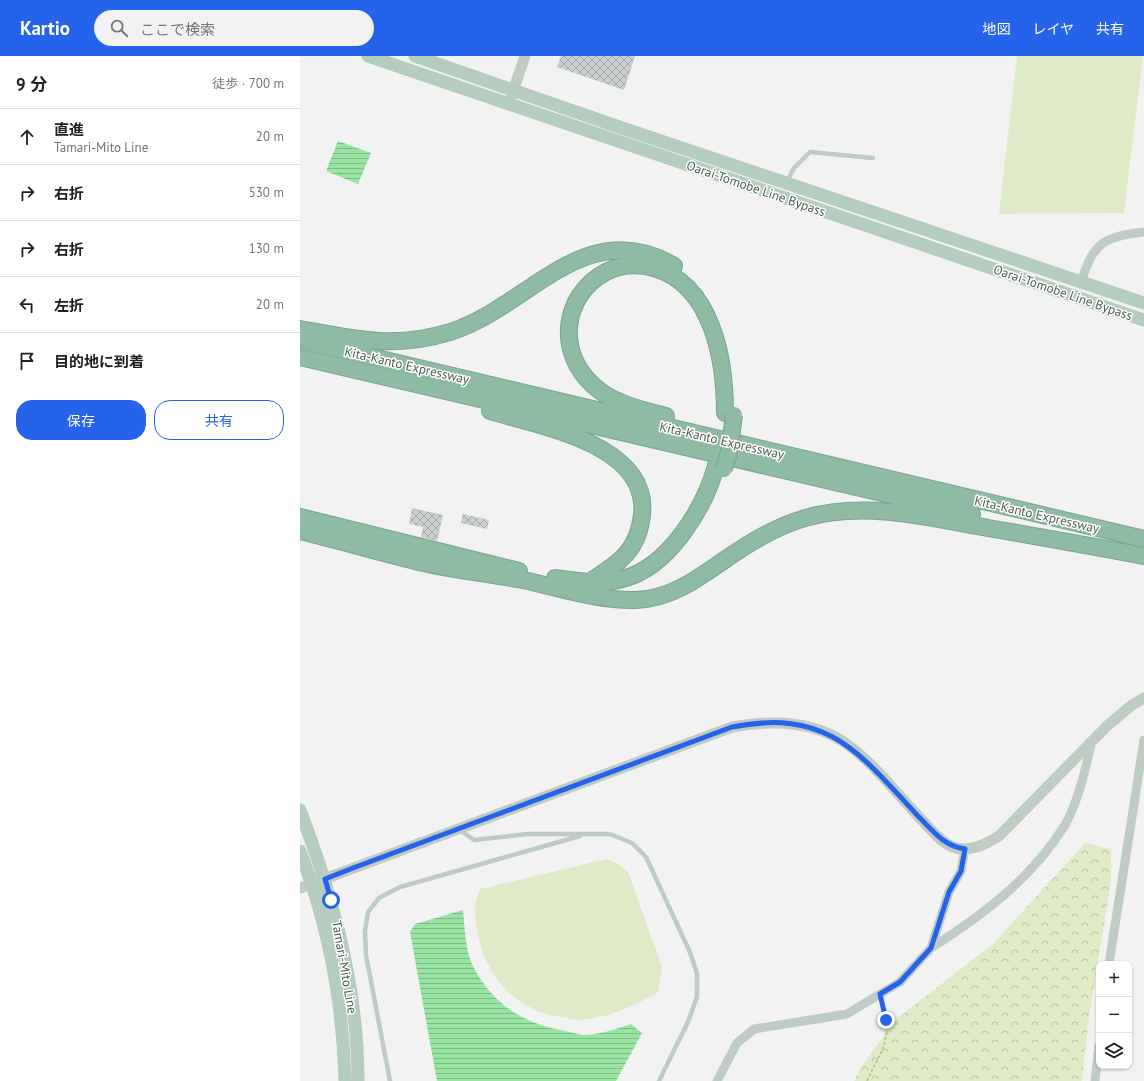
<!DOCTYPE html>
<html lang="ja">
<meta charset="utf-8">
<style>
body{margin:0;font-family:"PT Sans","Noto Sans JP",sans-serif;background:#f2f2f2;color:#202124}
.controls{position:absolute;right:12px;bottom:12px;display:grid;overflow:hidden;border-radius:8px;box-shadow:0 1px 3px #0004}
.controls button{width:36px;height:36px;display:grid;place-items:center;padding:0;border:0;border-bottom:1px solid #e0e0e0;background:#fff;color:#202124;font:20px sans-serif}
.stop{position:absolute;width:12px;height:12px;margin:-9px;border:3px solid #2563eb;border-radius:50%;background:#fff}
.stop.end{background:#2563eb;border-color:#fff;box-shadow:0 1px 4px #0008}
.list{margin:0;padding:0;list-style:none}
h2{display:flex;justify-content:space-between;align-items:center;height:52px;margin:0;padding:0 16px;font-size:17px}
h2 small{font-size:13px;font-weight:400;color:#757577}
.list li{display:grid;grid-template-columns:26px 1fr auto;gap:12px;align-items:center;box-sizing:border-box;height:56px;padding:0 16px;border-top:1px solid #e0e0e0}
.list b{display:block;font-size:15px;white-space:nowrap}
.list p{margin:0;font-size:13px;white-space:nowrap;color:#757577}
.list em{font-size:13px;font-style:normal;color:#757577}
.actions{display:flex;gap:8px;padding:12px 16px}
.actions a{flex:1;padding:9px 0;border:1px solid #2563eb;border-radius:16px;text-align:center;font-size:14px;color:#2563eb}
.actions .main{background:#2563eb;color:#fff}
.icon{flex:none;width:22px;height:22px;fill:none;stroke:currentColor;stroke-width:2;stroke-linecap:round;stroke-linejoin:round}
.map{position:relative;flex:none;width:844px;height:1025px;overflow:hidden}
header{display:flex;align-items:center;gap:24px;box-sizing:border-box;height:56px;padding:0 20px;background:#2563eb;color:#fff}
header strong{font-size:19px}
nav{display:flex;gap:22px;margin-inline-start:auto;font-size:14px}
.search{width:280px;height:36px;background:#f2f2f2;display:flex;align-items:center;gap:10px;box-sizing:border-box;padding:0 14px;border-radius:22px;color:#757577;font-size:15px}
main{display:flex}
aside{flex:1;background:#fff}
.map>svg:first-child{display:block}
.grass{fill:#dfebc6}
.forest{fill:url(#forest-crowns)}
.water{fill:url(#water-rules)}
.building{fill:url(#building-cross-hatch)}
.lines{fill:none;stroke-linecap:round;stroke-linejoin:round}
.motorway-casing{stroke:#7aa68f;stroke-width:18}
.path{stroke:#a7c681;stroke-width:1.5;stroke-dasharray:3 2;stroke-linecap:butt}
.service{stroke:#bfccc4;stroke-width:4.5}
.minor{stroke:#bfccc4;stroke-width:9}
.tertiary{stroke:#bfccc4;stroke-width:11}
.primary{stroke:#b4cdbf;stroke-width:13}
.motorway{stroke:#8fbaa3;stroke-width:16}
.motorway-bridge-casing{stroke:#7aa68f;stroke-width:18;stroke-linecap:butt}
.motorway-bridge{stroke:#8fbaa3;stroke-width:16}
.route{stroke:#2563eb;stroke-width:5}
.labels{text-anchor:middle;stroke-width:3;stroke-linejoin:round;paint-order:stroke}
.street-label{font-size:13px;fill:#4b5d53;stroke:#fff}
</style>
<header>
<strong>Kartio</strong>
<div class="search"><svg class="icon" aria-label="search" viewBox="0 0 24 24"><circle cx="10" cy="10" r="6"/><path d="M15 15l6 6"/></svg>ここで検索</div>
<nav><a>地図</a><a>レイヤ</a><a>共有</a></nav>
</header>
<main>
<aside>
<h2>9 分<small>徒歩 · 700 m</small></h2>
<ul class="list">
<li><svg class="icon" aria-label="ahead" viewBox="0 0 24 24"><path d="M12 20V5M6 11l6-6 6 6"/></svg><div><b>直進</b><p>Tamari-Mito Line</p></div><em>20 m</em></li>
<li><svg class="icon" aria-label="right" viewBox="0 0 24 24"><path d="M7 20v-9h11M14 6l5 5-5 5"/></svg><div><b>右折</b></div><em>530 m</em></li>
<li><svg class="icon" aria-label="right" viewBox="0 0 24 24"><path d="M7 20v-9h11M14 6l5 5-5 5"/></svg><div><b>右折</b></div><em>130 m</em></li>
<li><svg class="icon" aria-label="left" viewBox="0 0 24 24"><path d="M17 20v-9H6M10 6l-5 5 5 5"/></svg><div><b>左折</b></div><em>20 m</em></li>
<li><svg class="icon" aria-label="arrive" viewBox="0 0 24 24"><path d="M6 21V4h12l-3 4 3 4H6"/></svg><div><b>目的地に到着</b></div></li>
</ul>
<div class="actions"><a class="main">保存</a><a>共有</a></div>
</aside>
<div class="map">
<svg width="844" height="1025" viewBox="0 0 844 1025">
<defs>
<pattern id="forest-crowns" width="20" height="18" patternUnits="userSpaceOnUse"><rect width="20" height="18" fill="#dfebc6"/><path d="M2 6a3 3 0 1 1 6 0M12 15a3 3 0 1 1 6 0" fill="none" stroke="#b7c2a3"/></pattern>
<pattern id="water-rules" width="6" height="5" patternUnits="userSpaceOnUse"><rect width="6" height="5" fill="#98e4a3"/><path d="M0 2.5h6" fill="none" stroke="#7ebc87"/></pattern>
<pattern id="building-cross-hatch" width="8" height="8" patternUnits="userSpaceOnUse"><rect width="8" height="8" fill="#c9d0cd"/><path d="M0 0l8 8M0 8l8-8" fill="none" stroke="#a5aca9"/></pattern>
</defs>
<rect width="100%" height="100%" fill="#f3f2f3"/>
<path class="grass" d="M717,0h126l-19,157 -125,1z
M307,803l10,4 11,9 34,95 -4,25c-26,15 -46,25 -77,28 -7,0 -14,-2 -21,-3 -55,-9 -83,-54 -85,-107 0,-7 3,-15 5,-21z"/>
<path class="forest" d="M785,787l26,6v32l-22,136 -7,64h-228l6,-12 34,-48 100,-78z"/>
<path class="water" d="M38,85l33,12 -13,31 -32,-13z
M163,854c2,19 2,43 12,60 20,36 50,54 90,61 6,1 12,3 18,4 16,0 33,-6 48,-11l11,9 -26,48h-179l-27,-149 5,-8z"/>
<path class="building" d="M261,0h74l-11,34 -67,-23z
M112,452l31,7 -6,26 -16,-4 2,-10 -14,-3z
M163,458l26,6 -2,9 -26,-6z"/>
<g class="lines">
<g class="motorway-casing">
<path id="motorway" d="M0,273c54,10 96,20 150,3 78,-24 135,-119 224,-66
M0,284l844,199
M0,301l672,157
M190,355c49,15 160,33 152,104 -4,36 -23,48 -51,66
M366,360c-24,-6 -54,-13 -72,-30 -38,-33 -32,-91 12,-114 15,-8 33,-8 48,-4 59,17 71,93 71,145
M0,461l219,54
M0,475c41,10 82,22 124,32 34,8 69,11 104,18 34,8 73,20 108,19 34,-1 61,-21 87,-39 26,-18 52,-34 82,-43 60,-17 122,-1 183,10 52,9 104,18 156,28
M255,522c21,3 46,7 67,1 46,-11 82,-70 94,-113"/>
</g>
<path class="path" d="M567,1025c16,-35 25,-38 15,-79"/>
<path class="service" d="M487,125l7,-13 16,-16 63,6
M160,774l14,10 53,-6h83l22,9 14,14 43,93 8,23v24l-9,25 -29,59
M90,1025l-24,-126 -1,-24 3,-19 11,-14 21,-11 180,-51"/>
<path class="minor" d="M781,226c13,-40 22,-45 63,-50
M631,892c52,-33 101,-70 134,-123 12,-21 21,-57 26,-81
M809,908l35,-224
M417,1025l20,-38 17,-14 93,-15 53,-32 31,-34 18,-56 12,-21 4,-22
M795,1025l4,-35"/>
<path class="tertiary" d="M211,41l14,-41
M0,832l432,-161c38,-7 79,-7 112,15 29,20 51,50 75,75 10,10 21,25 34,30 16,6 33,-3 46,-11l108,-110 25,-21 12,-7"/>
<path class="primary" d="M68,0l776,264
M115,0l210,73 519,174
M0,754c33,87 58,177 58,271
M0,795c28,73 43,152 45,230"/>
<use href="#motorway" class="motorway"/>
<g class="motorway-bridge-casing">
<path id="motorway-bridge" d="M424,413l5,-17 5,-37"/>
</g>
<use href="#motorway-bridge" class="motorway-bridge"/>
</g>
<g class="lines">
<path class="route" d="M31,844l-6,-21 28,-11 379,-141c97,-19 127,26 187,90 15,15 25,29 46,32l-4,22 -12,21 -18,56 -31,34 -20,12 6,26"/>
</g>
<g class="labels">
<g class="street-label">
<text transform="translate(456 132) rotate(19)" y="5">Oarai-Tomobe Line Bypass</text>
<text transform="translate(763 236) rotate(19)" y="5">Oarai-Tomobe Line Bypass</text>
<text transform="translate(107 309) rotate(13)" y="5">Kita-Kanto Expressway</text>
<text transform="translate(422 384) rotate(13)" y="5">Kita-Kanto Expressway</text>
<text transform="translate(737 458) rotate(13)" y="5">Kita-Kanto Expressway</text>
<text transform="translate(45 911) rotate(80)" y="5">Tamari-Mito Line</text>
</g>
</g>
</svg>
<div class="controls">
<button>+</button>
<button>−</button>
<button><svg class="icon" aria-label="layers" viewBox="0 0 24 24"><path d="M12 4l9 5-9 5-9-5zM3 14l9 5 9-5"/></svg></button>
</div>
<div class="stop" style="left:31px;top:844px"></div>
<div class="stop end" style="left:586px;top:964px"></div>
</div>
</main>
